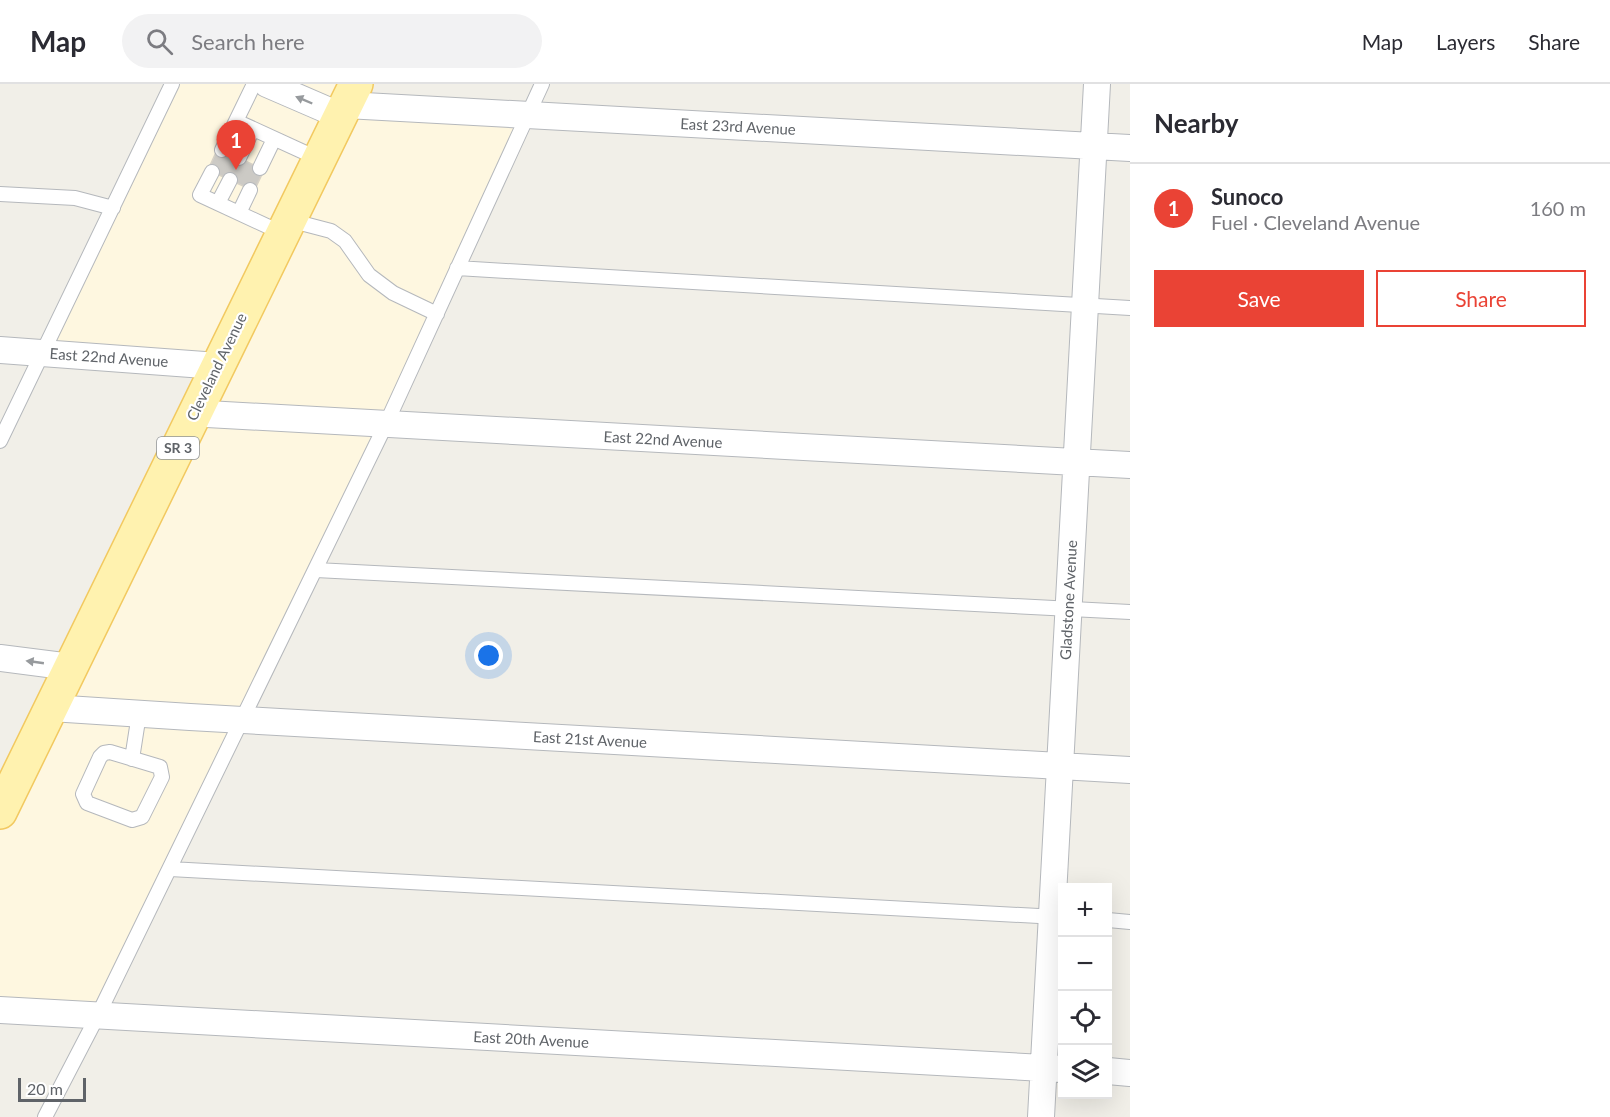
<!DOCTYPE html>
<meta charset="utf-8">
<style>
body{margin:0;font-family:Lato,sans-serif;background:#f2f2f3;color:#2b2b33}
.controls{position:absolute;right:18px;bottom:18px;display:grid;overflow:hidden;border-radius:0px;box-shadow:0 6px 24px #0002}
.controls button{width:54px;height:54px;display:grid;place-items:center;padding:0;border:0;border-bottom:2px solid #e1e1e2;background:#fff;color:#2b2b33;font:30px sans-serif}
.scale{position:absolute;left:18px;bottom:15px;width:68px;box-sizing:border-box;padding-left:6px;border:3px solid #5f6368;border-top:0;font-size:16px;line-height:21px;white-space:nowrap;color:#5f6368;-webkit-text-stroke:4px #fff;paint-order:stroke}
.you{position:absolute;left:489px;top:572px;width:21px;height:21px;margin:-15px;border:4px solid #fff;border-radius:50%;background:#1a73e8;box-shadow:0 0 0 9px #1a73e833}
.badge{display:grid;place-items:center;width:39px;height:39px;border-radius:50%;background:#ea4335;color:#fff;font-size:20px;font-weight:700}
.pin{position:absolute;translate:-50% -50px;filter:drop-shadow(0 2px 3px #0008)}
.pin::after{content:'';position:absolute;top:32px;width:21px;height:18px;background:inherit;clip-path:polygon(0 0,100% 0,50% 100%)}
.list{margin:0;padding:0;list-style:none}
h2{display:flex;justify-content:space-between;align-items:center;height:78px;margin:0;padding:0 24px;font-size:26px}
h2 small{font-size:20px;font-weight:400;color:#7c7c81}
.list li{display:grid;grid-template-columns:39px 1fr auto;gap:18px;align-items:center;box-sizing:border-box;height:90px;padding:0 24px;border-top:2px solid #e1e1e2}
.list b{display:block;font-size:22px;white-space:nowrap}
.list p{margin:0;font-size:20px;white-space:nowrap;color:#7c7c81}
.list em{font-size:20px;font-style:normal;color:#7c7c81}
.actions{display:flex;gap:12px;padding:18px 24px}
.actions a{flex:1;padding:14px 0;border:2px solid #ea4335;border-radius:0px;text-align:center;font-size:21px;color:#ea4335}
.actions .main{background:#ea4335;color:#fff}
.icon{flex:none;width:33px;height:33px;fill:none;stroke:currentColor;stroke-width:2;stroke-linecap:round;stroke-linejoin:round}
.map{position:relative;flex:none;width:1130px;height:1033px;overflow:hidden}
header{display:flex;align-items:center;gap:36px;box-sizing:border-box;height:84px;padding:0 30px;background:#fff;border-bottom:2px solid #e1e1e2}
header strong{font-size:28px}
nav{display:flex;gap:33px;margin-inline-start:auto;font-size:21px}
.search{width:420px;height:54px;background:#f2f2f3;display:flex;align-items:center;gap:15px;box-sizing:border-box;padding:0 21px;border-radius:33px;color:#7c7c81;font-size:22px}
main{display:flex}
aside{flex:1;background:#fff}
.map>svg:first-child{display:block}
.commercial{fill:#fef7e0}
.building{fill:#cccac5;stroke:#d6d1c6;stroke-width:1.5}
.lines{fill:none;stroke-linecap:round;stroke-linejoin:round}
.service-casing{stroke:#b5b8bc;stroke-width:16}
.minor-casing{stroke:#b5b8bc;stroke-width:28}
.primary-casing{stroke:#f2c960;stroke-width:36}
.service{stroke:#fff;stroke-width:14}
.minor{stroke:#fff;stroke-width:26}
.primary{stroke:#fff2af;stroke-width:33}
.oneway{fill:#979a9d}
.labels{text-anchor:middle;stroke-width:4.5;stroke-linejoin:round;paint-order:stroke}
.shield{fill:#fff;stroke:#8f9295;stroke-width:1.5}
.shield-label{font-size:14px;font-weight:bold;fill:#5f6368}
.street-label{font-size:15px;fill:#5f6368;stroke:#fff}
</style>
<header>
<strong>Map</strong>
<div class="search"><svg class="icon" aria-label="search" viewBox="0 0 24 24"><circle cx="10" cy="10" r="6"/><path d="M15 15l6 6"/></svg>Search here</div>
<nav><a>Map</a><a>Layers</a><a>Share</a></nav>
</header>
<main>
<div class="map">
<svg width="1130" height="1033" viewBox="0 0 1130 1033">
<rect width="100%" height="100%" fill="#f1efe8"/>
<path class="commercial" d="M165,0h188l-6,13 182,13 -435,906 -94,-5v-197l222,-448 -183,-15z"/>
<path class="building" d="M218,64l46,22 -10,21 -46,-21z"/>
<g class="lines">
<g class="service-casing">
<path id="service" d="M254,0l-18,37 83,38
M222,66l14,-29
M239,74l14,-29
M260,84l14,-29
M212,88l-12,23 82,38
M0,110l75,4 38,10
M218,119l12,-23
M239,129l11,-23
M289,136l42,11 14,10 24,34 24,18 44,21
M457,184l673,40
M0,357l172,-357
M316,486l814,42
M110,668l50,15 2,10 -20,40 -10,3 -45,-17 -4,-9 17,-37 4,-4z
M132,675l7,-45
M170,785l887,48
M1108,836l22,2
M45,1033l53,-102 288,-591 156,-340"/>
</g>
<g class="minor-casing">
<path id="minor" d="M267,0l74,32
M346,21l784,43
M0,266l218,16
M196,327l11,3 923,51
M0,574l71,9
M51,624l139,9 940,53
M0,926l1062,59
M1108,987l22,2
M1041,1033l56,-1033"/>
</g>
<g class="primary-casing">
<path id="primary" d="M0,728l356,-728"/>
</g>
<use href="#service" class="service"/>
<use href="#minor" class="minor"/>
<use href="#primary" class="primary"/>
</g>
<defs><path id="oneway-solid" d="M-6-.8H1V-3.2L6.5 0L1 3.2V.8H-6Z" transform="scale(1.5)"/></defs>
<g class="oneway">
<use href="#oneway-solid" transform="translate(304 16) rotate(-157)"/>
<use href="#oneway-solid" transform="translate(35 578) rotate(-172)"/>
</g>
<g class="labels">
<rect class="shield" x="157" y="353" width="42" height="22" rx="4.5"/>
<g class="shield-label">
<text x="178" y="369">SR 3</text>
</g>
<g class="street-label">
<text transform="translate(738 43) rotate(3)" y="5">East 23rd Avenue</text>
<text transform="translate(109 274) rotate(4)" y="5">East 22nd Avenue</text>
<text transform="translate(217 283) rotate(-64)" y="5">Cleveland Avenue</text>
<text transform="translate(663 356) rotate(3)" y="5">East 22nd Avenue</text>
<text transform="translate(1069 516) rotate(-87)" y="5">Gladstone Avenue</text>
<text transform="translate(590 656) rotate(3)" y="5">East 21st Avenue</text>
<text transform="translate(531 956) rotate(3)" y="5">East 20th Avenue</text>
</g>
</g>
</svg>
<div class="controls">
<button>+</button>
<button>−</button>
<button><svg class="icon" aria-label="locate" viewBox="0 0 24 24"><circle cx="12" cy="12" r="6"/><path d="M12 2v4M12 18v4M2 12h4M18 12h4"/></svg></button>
<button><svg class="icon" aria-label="layers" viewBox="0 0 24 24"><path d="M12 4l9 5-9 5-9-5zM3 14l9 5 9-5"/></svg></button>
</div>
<div class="scale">20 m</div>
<div class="you"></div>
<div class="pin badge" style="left:236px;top:86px">1</div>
</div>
<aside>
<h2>Nearby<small></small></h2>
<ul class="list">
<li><span class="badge">1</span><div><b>Sunoco</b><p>Fuel · Cleveland Avenue</p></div><em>160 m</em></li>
</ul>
<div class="actions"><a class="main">Save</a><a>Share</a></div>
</aside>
</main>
